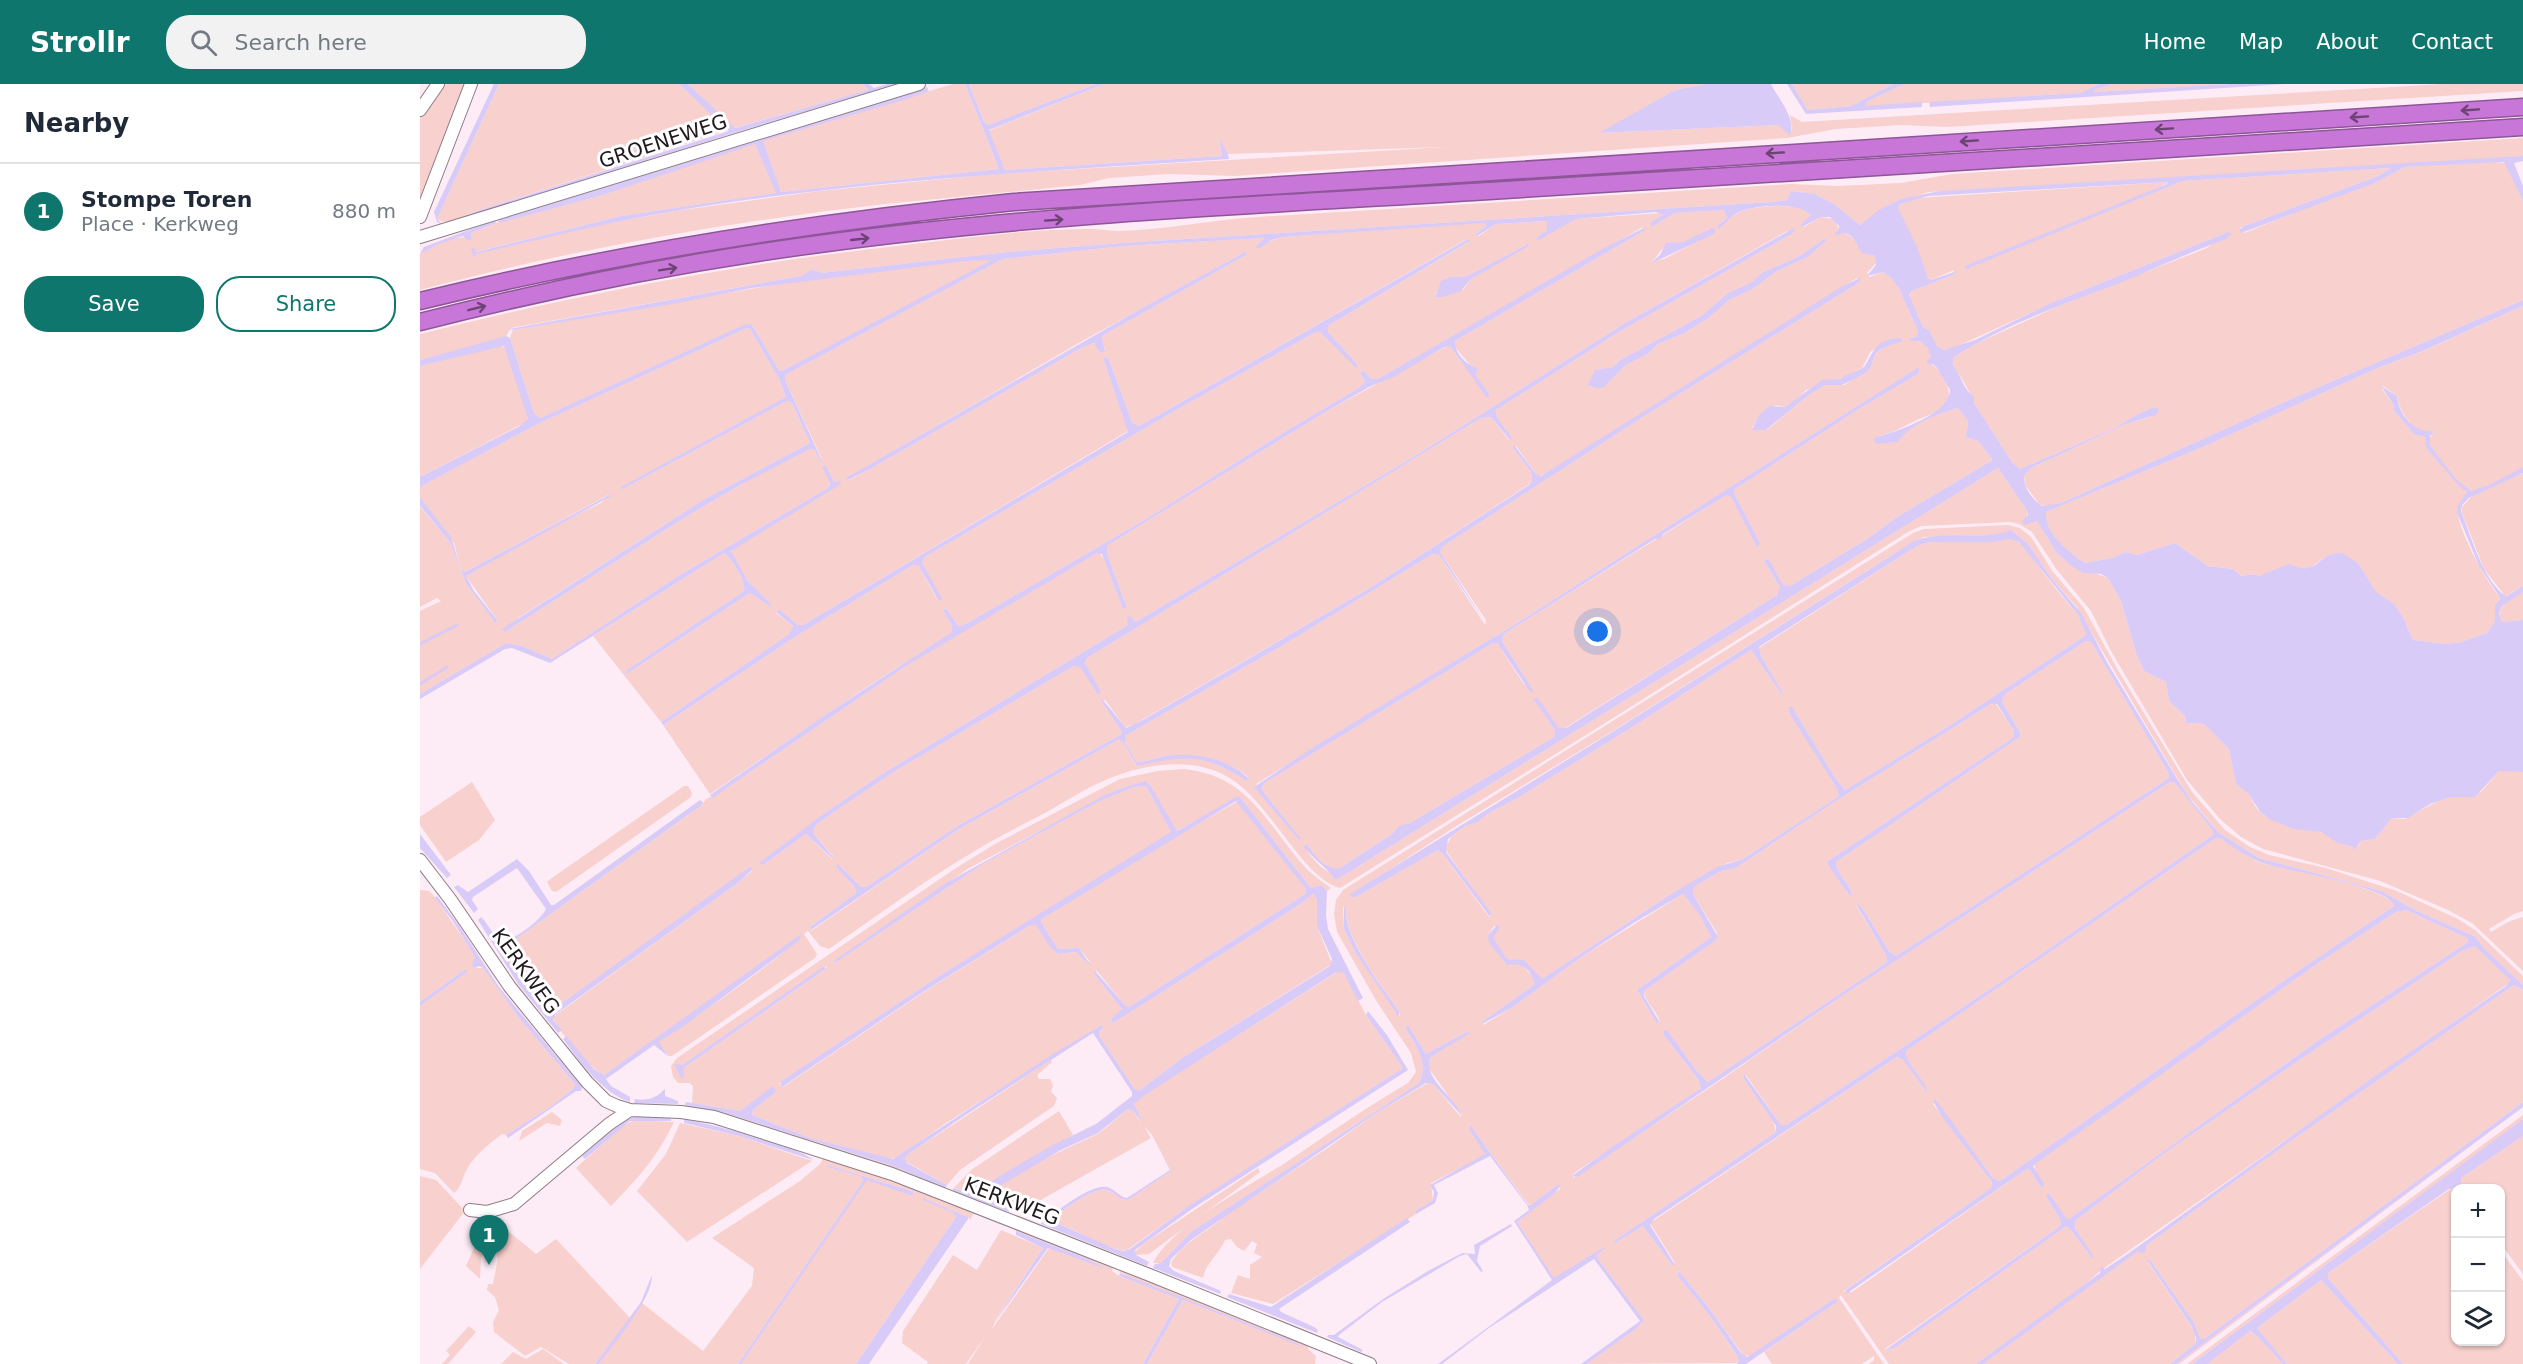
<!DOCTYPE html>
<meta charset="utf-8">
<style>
body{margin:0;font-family:"DejaVu Sans",sans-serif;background:#f2f2f3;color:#1f2937}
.controls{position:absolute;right:18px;bottom:18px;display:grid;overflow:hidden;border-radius:12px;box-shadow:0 2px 4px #0004}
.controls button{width:54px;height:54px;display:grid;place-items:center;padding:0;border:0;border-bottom:2px solid #e0e1e3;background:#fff;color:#1f2937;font:30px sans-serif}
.you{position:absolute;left:1178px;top:548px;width:21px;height:21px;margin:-15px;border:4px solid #fff;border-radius:50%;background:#1a73e8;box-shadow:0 0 0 9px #1a73e833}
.badge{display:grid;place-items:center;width:39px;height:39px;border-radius:50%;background:#0f766e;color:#fff;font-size:20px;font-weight:700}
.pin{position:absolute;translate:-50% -50px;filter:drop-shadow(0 2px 3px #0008)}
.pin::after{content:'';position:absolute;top:32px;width:21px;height:18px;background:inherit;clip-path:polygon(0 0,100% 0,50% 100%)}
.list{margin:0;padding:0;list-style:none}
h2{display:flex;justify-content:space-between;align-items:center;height:78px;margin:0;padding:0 24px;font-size:26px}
h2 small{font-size:20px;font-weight:400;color:#747a83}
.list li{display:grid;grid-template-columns:39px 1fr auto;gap:18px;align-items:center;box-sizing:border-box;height:96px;padding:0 24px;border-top:2px solid #e0e1e3}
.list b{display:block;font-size:22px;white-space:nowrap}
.list p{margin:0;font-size:20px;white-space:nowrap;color:#747a83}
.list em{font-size:20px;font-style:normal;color:#747a83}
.actions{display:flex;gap:12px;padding:18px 24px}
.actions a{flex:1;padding:14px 0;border:2px solid #0f766e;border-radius:24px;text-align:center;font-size:21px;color:#0f766e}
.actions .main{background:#0f766e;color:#fff}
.icon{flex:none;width:33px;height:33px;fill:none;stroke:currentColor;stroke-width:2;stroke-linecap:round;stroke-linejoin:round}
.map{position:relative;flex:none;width:2103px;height:1280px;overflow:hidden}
header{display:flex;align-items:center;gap:36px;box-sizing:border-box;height:84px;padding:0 30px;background:#0f766e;color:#fff}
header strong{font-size:28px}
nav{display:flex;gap:33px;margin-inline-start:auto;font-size:21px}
.search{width:420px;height:54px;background:#f2f2f3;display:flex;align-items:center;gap:15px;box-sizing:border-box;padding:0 21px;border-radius:24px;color:#747a83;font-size:22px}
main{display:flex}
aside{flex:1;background:#fff}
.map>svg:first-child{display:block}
.green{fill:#f8d0cd;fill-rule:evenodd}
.water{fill:#d9cbf8}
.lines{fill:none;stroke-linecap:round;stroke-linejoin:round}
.stream{stroke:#d9cbf8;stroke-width:3}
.minor-casing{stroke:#8e7c86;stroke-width:14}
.highway-casing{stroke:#8d5697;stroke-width:19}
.minor{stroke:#fff;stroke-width:12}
.highway{stroke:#c877d9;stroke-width:16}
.oneway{stroke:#6c4372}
.labels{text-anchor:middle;stroke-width:6;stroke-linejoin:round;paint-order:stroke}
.street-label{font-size:20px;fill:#20191d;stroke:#fff}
</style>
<header>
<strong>Strollr</strong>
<div class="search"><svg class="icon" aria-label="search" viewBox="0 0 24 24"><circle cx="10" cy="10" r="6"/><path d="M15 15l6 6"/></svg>Search here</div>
<nav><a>Home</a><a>Map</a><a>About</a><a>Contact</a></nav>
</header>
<main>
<aside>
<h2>Nearby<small></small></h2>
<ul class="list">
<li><span class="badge">1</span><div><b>Stompe Toren</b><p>Place · Kerkweg</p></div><em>880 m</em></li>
</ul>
<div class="actions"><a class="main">Save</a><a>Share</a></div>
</aside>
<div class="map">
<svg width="2103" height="1280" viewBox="0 0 2103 1280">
<rect width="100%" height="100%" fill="#fdecf6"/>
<path class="green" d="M21,0h25l-46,122v-90z
M79,0h180l50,46 -252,81c-13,5 -27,16 -40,8z
M268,0h175l6,6 -135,38z
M533,0h12l34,85 -218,23 -19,-51z
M549,0h127l-108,41 -4,-3z
M684,0h602l-31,6 -74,43 177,-8 12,8 2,-4 -2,-14 12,7 641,-38h80v7l-575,36 -47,-2 -65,4 -49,9 -552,38 -66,-2 -60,4 -29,7c-65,7 -130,12 -195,19 -156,18 -313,45 -465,86v-36c15,-8 35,-21 52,-15l-1,-6 25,-10 104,-27 150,-52h5l22,49 -156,23 -146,36 -1,-4 2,6 103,-25 96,-18 144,-20 177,-17 450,-27 -218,7 -9,-14 3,16 -217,14 -17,-39z
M1372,0h101l-42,22 -43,4z
M1485,0h194l-19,9 -216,14 4,-6z
M1692,0h117l-135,8v-2z
M2103,54v18l-15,2 -579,34 -38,12 -31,21 -26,-21 -19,-10 -24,-3 -4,9 -16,2 -649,41 -114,9 -188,21 -5,-3 -14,6 -290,52 -5,8 -6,3 -80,21v-26c160,-40 322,-71 485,-89 59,-7 118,-15 176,-16 12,-1 25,2 37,2 46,-1 93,-11 139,-14l534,-33 47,2 63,-3 51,-9z
M2071,78l15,1 17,38v99l-230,98 -232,105 -16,3 -6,-2 -13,-18 -2,-10 7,-8 95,-44 25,-7 3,-10 -16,7 -23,14 -95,41 -8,-7 -38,-59c-1,-7 -16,-31 -21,-38l1,-8 23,-14 82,-37 148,-58 21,-16 -167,67 -112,51c-14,0 -15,-10 -20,-20l-6,-3 -14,-31 3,-5 41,-16 1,-5 -23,10 -3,-2 -30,-70 2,-4 18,-6 251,-16 -21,11 -183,73 1,2 217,-87 208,-13 -13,8 -134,50 -4,2 4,5 111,-44 20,-6 30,-16z
M1357,122l21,1 12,6v5l-9,6 3,3 17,-10 13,2 5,10 -4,3c19,2 19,7 31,22l9,2 2,6 -10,11 2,4 14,-5 8,6 8,11 19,42 -2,6 -6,1c11,3 20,7 21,19l-4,8 5,-1c6,5 11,12 14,19 11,23 -10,29 -29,37 -12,6 -25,13 -39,16l11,7 9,-2c14,-18 39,-27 60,-33l10,13 -2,16 12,4 14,18 -1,2 -94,56 -30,22 -77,47 -7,-1 -16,-27 -3,3 16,26 -1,6 -5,4 -211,132 -4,-1 -23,-31 -2,3 21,30 -1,7 -144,86 -14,6 -4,5 -52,34 -8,1 -26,-18 14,15 18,13 660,-411 30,44 -4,12 13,-3 19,31 13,12 39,14 13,23 15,52 8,18 22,11 3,19 16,15 1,7 18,1 25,25 7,35c3,2 8,5 11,8 5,6 7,15 13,20 16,14 40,15 60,20 15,4 22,17 38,14l3,-5 14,-2 17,-21 13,1 31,-17 15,-5h15l15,-5 18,-21 5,-2 19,3v139l-9,3 -25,15 2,3 19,-11 13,-4v54l-51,-48 -24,-13 -68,-29 -117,-32 -22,-12 -21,-18 -33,-39 -76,-129 -20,-40 -34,-41 -25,-38 -13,-8 -9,-2 -89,4 -13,6 -306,193 -262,163c-38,-10 -70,-87 -112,-111 -33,-19 -75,-14 -110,-2 -26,9 -50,25 -73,38 -27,14 -55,28 -80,44 -47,28 -91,61 -136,92l-9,-3 -12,-15 -4,3 13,20 -2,4 -143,98h-3l-9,-11v-4c19,-12 138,-94 141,-106l-197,140c-12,-5 -49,-47 -51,-58l185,-134 14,-12 -2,-4 -196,144h-7c-11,-14 -45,-46 -42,-64l4,-3 178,-128 15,-11 4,-6 18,-9 182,-124 102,-63 91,-51 5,7 19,50 4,-1 -20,-54 1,-9 219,-134 120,-65h3l37,51 3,-2 -14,-17 -4,-11 -17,-20v-6l187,-109 1,-5 -265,152 -5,1 -10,-10 -3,3 5,9 -8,7 -76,45 -135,85 -182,106 -6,1 -12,-18 -3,2 9,16 1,6 -94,60 -149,102 -47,-69 132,-88 118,-72h5l20,36 -16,-38 3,-6 253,-148 138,-77h4l36,35 2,-2 -30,-33v-6l141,-84 -2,-3 -328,187 -7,-4 -24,-65 -5,1 25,73 -325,194h-5l-20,-16 -2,4 17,13 -4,8 -128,88 -68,-86 131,-83c7,4 23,31 20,38l-117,79 -2,5 125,-82 21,14v-3c-11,-11 -42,-39 -39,-55l108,-65 -6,-2 -3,-6 -3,12 -150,88 -126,83 -30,-13 -16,-3 -86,51v-83l21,-10 -4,-3 -17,9v-100l30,35 17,43 29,39 1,-4 -31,-44 98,-55 37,-18 9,-9 -145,78 -4,-3 -7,-26 -34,-46v-10l120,-64 207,-95 3,1 29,50 7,18 -164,90 -1,3 166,-89 5,2 18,40 -107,57 -185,118 -13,14 179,-114 72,-42 54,-27h4l6,12 2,-2 -37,-79v-5l218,-116 121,-13 140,-8 -8,8 27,-9 202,-15 1,4 -10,8 3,2 17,-12 51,-3v9l-11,8 1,2 39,-21 86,-6v4l-12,6 4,3 21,-13 49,-3 3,8 -10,8c8,-3 13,-9 21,-13 12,-6 26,-6 39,-7zM1289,145l3,5 -48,25 -13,3c7,-5 10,-14 17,-18 4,-2 9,0 14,-2 10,-2 18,-7 27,-13zM1367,147l3,4 -171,97 -123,78c-1,10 10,20 16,28l-3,2 -18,-23 -10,1 -394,240 -2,5 16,30 -20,-25 -7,-2 -177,104 -66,44 -15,11 -3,8 20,23 -1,3 -26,-25 -43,31 -3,-2 59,-46 63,-43 246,-149 2,-9 3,5 6,-1 276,-164 210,-133zM1405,154l2,2 -19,17 -31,14 -24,18 -24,11 -19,17 -27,17 -25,10 -10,10 -22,11 -19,19 -12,4 -5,-2 6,-16 17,-3 7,-7 81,-44 27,-23 24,-11 11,-10 37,-16zM1108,160l-57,35 -7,10 -9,4 -20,2 5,-10 17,-8h8zM827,167l-1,4 -144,81 3,15 -4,2 -4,-8 -5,-2 -9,4 -213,122 -21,11 -2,-2 237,-138zM1437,194l3,4 -211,131 -207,134 -2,5 46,68 -1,5 -46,-70 -6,-1 -153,93 -155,89v7l12,19c9,0 18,-4 27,-6 26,-3 66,3 85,22l-2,3c-25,-16 -50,-27 -79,-23 -11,2 -21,6 -32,7l-14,-24 -4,-1 -159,89 -148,102 -1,-4 46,-34 -2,-7 -18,-19 3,-2 22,22h5l93,-62 161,-90 2,-3 -21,-31 4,-1 20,27 10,-3 233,-135 160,-104 4,-4 -1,-9 -18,-24 3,-2 20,28 2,2 7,-2zM1482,254c-9,6 -22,9 -28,19 -2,4 -2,9 -5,13 -6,7 -17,8 -24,15h-20l-16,10 -42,35 -15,-2 5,-8 19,-15 9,2 9,-5 12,-12 36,-11 20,-11 9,-17zM1500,285l-2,5 -59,35 -124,80 -1,4 25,48 -1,5 -27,-49 -4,-2 -223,139 -2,7 31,49 -10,-7 -26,-40h-4l-230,141 -1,6 36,45 1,5 -40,-49 -3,-7 236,-146 -1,-4 3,3 4,-2 416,-265z
M571,175v3l-209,109 -3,-1 -27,-45 -36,13 -176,80 -6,-5 -24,-75 3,-8c159,-26 317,-60 478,-71z
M2103,222v161c-10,6 -41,25 -52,24 -12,-2 -34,-36 -41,-46l-1,-5 5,-9c-20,6 -34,-19 -37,-35l-14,-10 -1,3 12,17 -1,4 22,25 11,2 1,12 40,44c-4,7 -10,11 -9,21 2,19 29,71 44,85l-7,22 -8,12 -26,9 -15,2 -33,-4 -10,-23 -9,-13 -18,-11 -18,-30 -34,-5 -14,10h-13l-38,8 -5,-2 -13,2 -8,-7 -25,-3 -33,-23 -38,12 -11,-3 -14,6 -27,5c-15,-10 -41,-30 -39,-51l157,-65 175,-79 46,-17z
M81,262l6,3 21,70 -2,3 -106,55v-111z
M2103,389v113l-18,10 -21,-27 -22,-56v-6l10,-11z
M1588,441l12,3 11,9 22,35 31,36 35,64 73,120 33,38 25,17 19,8 57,13 46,15 25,8 61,28 17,11 48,46v9l-40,-38 -7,-10 -61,-27 -34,-19 -122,-33 -41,-26 -32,-39 -110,-187 -25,-28 -22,-33 -18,-15 -14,5 -73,2 -26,14 -287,181 -153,93 -108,70 6,2 82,-47 5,4 46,63 2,-2 -46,-66 6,-12 14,-11 11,-3 15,-11 27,-14 121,-75 112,-73 34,49 -2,-6 -22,-37 -2,-8 158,-102 12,-4 86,-3 9,8 31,41 23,27 8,20 -137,91 -104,64 -11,-14 -39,-64 -7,-3 48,78 3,9 -96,63 -16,4 -56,31 -129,85c-17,-11 -12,-19 -35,-20l-15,-21 8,-11 -6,-1 -6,9 17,28 16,1 12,13 2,7 -52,37v4l30,-18 67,-49 103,-64 16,20 12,23 -74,53 19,32 4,1c-2,-12 -15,-20 -16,-32l71,-50 2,-8 -24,-39 1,-7 27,-16 15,-3 95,-64 160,-100h5l18,27v6l-186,124v4l18,26 6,6c1,-12 -16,-22 -16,-35l181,-123 4,-3 -1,-4 -18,-30 2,-7 82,-54 5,1 77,130 1,6 -273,178 -7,-5 -28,-45 -5,-1 31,52 -1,6 -178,119 -12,-12 -28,-39 -5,3 35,45 3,9 -124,83 -5,4 2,3 144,-96 127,-88 325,-212 5,1 38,48v4l-202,140 -225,150h-5l-35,-50 -2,4 29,42 3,11 -161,108 -2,4 30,-18 29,39 3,-2 -25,-40 247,-166 6,3 25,34c-3,-15 -22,-28 -22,-43l310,-213 6,1 34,22 9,3c21,5 125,24 129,42l-102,69 -292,206 -7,-3 -57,-77 -3,3 59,78 -1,6 -147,103 8,1 175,-123 3,1 10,16 -6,-22 283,-200 79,-52 10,-2 61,28 1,4 -152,100 -247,177h-3l-16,-25 -3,4 14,23 -1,5 -175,123v2l10,-3 170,-121 4,1 21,28c-1,-13 -17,-22 -15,-35l80,-61 143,-99 164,-110 13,-5 34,32v5l-409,288 -19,17 -105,76h-87l-48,-69 -2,3 45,66h-15l5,-4v-4l-12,8h-90l-8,-12 73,-50 -3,-3 -83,56 -7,1 -32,-44 -33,-41 -2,4 33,41 29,43 -1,4 -151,1 50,-36 7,-8 -46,-61 -1,-4 7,-8 -50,32 -37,-57 44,-34 -5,-2 -25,19 -3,-1 -57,-78 14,25 -1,5 -53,27 2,17 -18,11 1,3 -143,90 -42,-11 7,-18 12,4v-14l12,-8 -8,-4 3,-9 -5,-3 -8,10 -7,-4 -6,-8 -6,1c-6,15 -19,22 -22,38l-31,-11 -1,-4c10,-19 35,-31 51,-44l1,-2 106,-70 49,-35 50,-29 5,1 27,32 2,-1 -34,-48 3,-10 38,-24 -3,-1 -40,22 -18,-29 -3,3c10,16 25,36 14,55l-227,148 -31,32h-8c19,-38 99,-78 135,-102 40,-27 79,-54 120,-78l8,-11 -5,-19 -34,-51 -40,-70 -3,-18 2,-14 7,-10 570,-357 11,-4zM923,823l3,2c0,32 35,75 53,102l1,6 -45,-65 -11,-23z
M2103,508v28l-21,2c-8,-16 9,-22 21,-30z
M764,685c66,7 82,55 121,98 7,8 17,14 26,21l-4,3 -5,-6 -11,3 -71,-91 -64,34 -28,-49 -26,6 -153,80 -135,94 1,1 148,-99 117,-63 34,-14 12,-1 22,40 3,6 -1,3 -234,143 -157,105 4,4 138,-93 110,-69 5,-1 22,30 18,-2 15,11 -12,-15 -21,1 -17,-27 1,-3 116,-72 80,-46 68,88 -1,5 -176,113 -4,-2 -28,-34 -3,3 28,35 -12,11 3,3 13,-8 173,-110 14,-11 4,5v27l15,38 -150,94 -43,33 -5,-3 -34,-51 -1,-5 5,-5 -2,-2 -156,98 -48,34 -9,2 -79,-21 -58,-23 1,-5 23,-18 -3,-5 -33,24 -48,-8 1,-17 -4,-3h-11l-5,-6 -2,-11 6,-8 279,-190 39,-24 125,-65 38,-8zM406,882l1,2 -4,3 -138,96 -3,2 3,7 -3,2 -7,-12 7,-1z
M52,698l23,38 -16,20 -33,22 -26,-37v-8z
M264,702h4l4,7 -1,4 -135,95 -4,-1 -5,-9 2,-2z
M0,806l9,1 6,6 36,53 4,7v11h8l36,50 56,66v3l-22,18 -47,30 -4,-1c-13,10 -30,23 -37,39 -3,6 -4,15 -11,20l-19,-20 -15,-4v-163l46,-33 -2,-3 -44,32z
M919,887l4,1 23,43 37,53 -217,140 -59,42c-17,2 -50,-20 -68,-26l-5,-6c8,-8 41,-31 52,-28 9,2 13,10 22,10l43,-29 -19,-36 -8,-9 7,12 -107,60 -11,8 -4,7 -42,-15c2,-17 94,-55 112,-65 10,-7 19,-16 29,-24l5,2 7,10 2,-1 -8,-16 10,-9z
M2094,901l9,5v112l-319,237h-3l-8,-18 -42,-60 -3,1 47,70v12l-25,20h-187l138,-101 16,-11 8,-1 2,-6 127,-92z
M631,976l1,2 -15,13 2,4h11l3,6 -2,7 6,6 -3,8 -94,64 -13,15 -42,-24 2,-6z
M265,1021l37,7 171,54 51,22 -260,-81z
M2103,1023l-344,257h-3z
M639,1027l14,24 -100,57 -19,-4 17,-18z
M132,1028l10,8 -2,6 -13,-3 -28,18 3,-10z
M2103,1031v4l-13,10 -318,235h-5z
M214,1036l40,2c-18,37 -35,55 -63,84l-35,-38 47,-42z
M260,1039l59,13 73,25 -125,81 -50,-51 29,-37z
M2103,1052v138l-22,-30 -1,-56h-38l-1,-10z
M403,1075l60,18 91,36 -4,7 -2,-3 -45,-19 29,14 4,5 -100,147h-115l126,-185 45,17 2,-4 -86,-27v2l34,10 1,4 -125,183h-139l43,-61 61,48 49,-65 2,-18 -42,-30 88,-57 20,-17z
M838,1084l2,4 -111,82 -13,1 -2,-2 8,-8z
M0,1092l16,4 29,31 -45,58z
M2032,1104l3,1 1,153h44l1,-91 22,30v83h-120l-75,-86v-5z
M73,1141l9,1 34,28 20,-15 74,79 -35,46h-26l-28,-17 -16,9 -31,-24 -1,-10 6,-12 -4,-13 -8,-7 1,-6h5l5,-26 -3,-7 -10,-1 -4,8 -1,21 -14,-13 8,-18z
M596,1144l97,38 -1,5 7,5 60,23 -36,65h-175l18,-29 -20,29h-39l1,-2 -26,-19 1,-12 50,-76 24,15 24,-40 42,18 -47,71 -4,10 57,-81 62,23 -28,-14 -67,-26z
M702,1186l187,75 -1,4 8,7 -1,8h-168l36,-64 122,48 -176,-71 -10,-5z
M1901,1196l77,84h-111l-30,-36z
M49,1242l7,6 -28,32h-6l8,-9 -4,-4z
M1829,1247l8,5 26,28h-76z
M123,1265l21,15h-63l12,-12 13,7z"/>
<path class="water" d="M74,0h5l-62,135 5,5 -5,-2 -3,-10z
M259,0h9l47,44 133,-38 -5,-6h6l5,4 13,-4h10l-170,51 -273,87 23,-11 252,-80z
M545,0h4l15,38 4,3 108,-41h8l-115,46 16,40 217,-14 -3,-18 9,16 1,5c-184,12 -371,21 -554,52 -67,11 -133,28 -199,43l-2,4 -3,-10h3l2,4 145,-36 155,-23 -21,-49 -155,52 -101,27 -1,-4 429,-132 2,4 -22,8 -144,42 18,51 218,-23z
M1286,0h65c8,16 25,33 19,51l-12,-10 -179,8 76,-43z
M1367,0h5l16,26 43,-4 42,-22h12l-37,17 -3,5 57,-4v5l-116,7z
M1679,0h13l-18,6v2l135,-8h56l-355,23 -1,-5 151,-9z
M2103,72v5l-9,2 9,23v15l-19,-39 -99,5 -30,16 -134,50 -2,-3 5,-4 134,-50 13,-8 -208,13 -217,88 -2,-2 3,-2 200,-81 1,-2 -240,14 -28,8 -2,4 19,39 11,31 3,2 26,-9 -4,4 -41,16 -3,4 14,32 6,3 8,16 7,4 31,-10 76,-37 177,-71 4,2 -6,5c-38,14 -74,31 -111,46 -51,19 -116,42 -161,72l-1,8c8,10 11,26 21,31v7l38,59 8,7 95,-41 23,-14 16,-7 5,2 -3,6 -30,9 -95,44 -7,8c0,12 8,23 18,30l19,-3 232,-105 230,-98v6l-100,45 -45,17 -175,79 -157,65c-2,21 24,41 39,51l27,-5 14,-6 11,3 38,-12 33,23 25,3 8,7 13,-2 5,2 30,-12c31,14 27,-12 53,-11l16,10 18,29 18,12 9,13 10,23 33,4 15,-2 26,-9 8,-12v-16l6,-6 -22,-33 -21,-51 -1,-8 10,-15 -6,-4 -34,-39 -2,-5 1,-7 -11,-2 -22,-25 1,-4 -13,-20 16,10c2,19 17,38 38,35l-5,5v9l8,11 18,23 15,12 18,-6 34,-18v6l-54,25 -7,7 -1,6c9,23 23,72 45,85l17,-10v6l-21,14 -3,7 3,9 21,-2v152l-24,-1 -24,26h-24l-21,7 -22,14h-16l-17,21 -14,2 -7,9 -1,-3 -15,-4 -17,-11 -27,-3 -23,-9 -11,-8 -12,-19 -12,-9 -7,-35 -25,-25 -18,-1 -1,-7 -16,-15 -3,-19 -22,-11 -8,-18 -15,-52 -13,-23 -7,-4 -18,-1 -14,-9 -13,-12 -19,-31 -13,4 -2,-4 6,-6v-3l-30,-44 -660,411h-4c-2,-7 -23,-22 -30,-32l2,-3c9,11 19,26 34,24l52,-34 7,-8 11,-3 144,-86 1,-7 -22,-31 4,-2 22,31h7l211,-133 3,-8 -16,-26 4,-3 15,27 7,1 77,-47 30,-22 94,-56 1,-2 -14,-18 -12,-4 2,-16 -10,-13c-21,6 -46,15 -60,34l-21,2 -3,-4 2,-3c20,-5 74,-23 74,-47l-13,-22 -4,-4 -6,1v-4l4,-4 -3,-9 -8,-7h-10v-3l6,-1 2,-6 -19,-42 -8,-11 -8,-6 -16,4 9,-11 -1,-9 -13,-3c-8,-12 -9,-24 -26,-18l-1,-3 4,-3v-3l-9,-9h-9l-19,10 -1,-3 10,-9c-13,-14 -58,-10 -74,-2 -7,4 -12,11 -18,16l-2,-3 10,-8 -3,-8 -49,3 -23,14 -2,-4 13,-8 -7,-3 -80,7 -39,22 -1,-3 11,-8v-9l-51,3 -19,12 -1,-2 10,-8 -1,-3 -202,14 -11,3 -14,9 -2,-3 8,-8 -140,8 -121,13 -218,116v5l37,81h-2l-6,-12h-4l-68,35 -58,34 -179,114 -3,-3 3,-2 198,-127 107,-57 -18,-40 -5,-2 -166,89v-3l165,-90 -7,-18 -29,-50 -3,-1 -207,95 -120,64v-10l98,-50 10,-8 -24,-73 -84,20v-6l86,-24 4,2 24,75 6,5 206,-94 6,1 27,45 3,1 210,-111 -26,1 -214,27 -80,16 -159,26 -4,-1 292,-53c7,-3 11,-10 19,-3l188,-21 114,-9 649,-41 16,-2 4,-9 24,3 19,10 26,21 19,-15 22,-11 39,-8z
M75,136l1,3 -25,10 1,6 -5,1 -4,-4 -24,8 -19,10 4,-7z
M1224,144l1,2 -3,2 -187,109c-1,12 12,25 23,27l-3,7 15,20 -3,3 -37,-52 -6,1 -50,30 -23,9 -44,25 -219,134 -1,9 20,54 -4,1 -21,-55 -5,-1 -191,113 -182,124 -11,8 -3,-3 118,-82 124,-81v-6l-9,-16 3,-2 12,18 6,-1 182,-106 135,-85 76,-45 8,-7 -5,-9 3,-3 9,9h6l226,-131z
M1292,144l4,1 -2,5 -64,30 10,-9 6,-12 17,-1z
M1374,144l1,3 -5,4 -171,97 -123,78c-1,10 11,19 16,28l-2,2 -19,-23 -10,1 -394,240 -2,5 16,29 -3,3 -17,-27 -7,-2 -177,104 -66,44 -15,11 -3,8 20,24v2l-27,-25 -43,31 -4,-2 60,-46 63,-43 246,-149 -1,-8 3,-1 5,5 4,-1 276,-164 210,-133z
M1405,154l2,2 -19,17 -31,14 -24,18 -24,11 -19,17 -27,17 -25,10 -10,10 -22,11 -23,23h-8l-7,-3 7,-15 18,-3 7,-7 81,-44 27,-23 24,-11 11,-10 37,-16z
M1048,155l2,2 -142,85v6l30,33 -2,3 -36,-36h-4l-138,77 -253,148 -3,6 20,35 -3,3 -21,-36h-5l-118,72 -132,88 -2,-3 128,-88 4,-8 -17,-14 3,-3 19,16h5l325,-193 -25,-74 5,-1 24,65 7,4z
M1108,160l1,2 -58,33 -10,12 -18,6h-8l6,-16 10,-4h14z
M827,167l-1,4 -144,81 3,16 -4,1 -7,-10 -11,4 -213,122 -22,11 -2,-2 298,-171z
M1440,194v4l-211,131 -207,134 -2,5 47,73 -48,-70 -6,-1 -153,93 -155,89v7l12,19c9,0 18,-4 28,-6 27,-4 64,2 84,23l-2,2c-45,-28 -60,-26 -110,-15l-15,-25 -4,-1 -159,89 -148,101 -1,-3 46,-34 -2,-7 -18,-19 2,-3 23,23h5l93,-62 161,-90 2,-3 -21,-31 1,-2 24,29 17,-8 225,-131 161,-104 3,-4 -1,-9 -18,-24 1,-3 22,29 5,2 300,-189z
M1480,254l3,3c-11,4 -23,5 -29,16 -2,5 -2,10 -6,14 -4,4 -20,11 -26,14h-17l-16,10 -43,35h-14l7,-15 10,-9 16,1 37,-27 20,-1 2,-3c6,-3 18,-5 22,-12 10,-17 11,-24 34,-26z
M1497,284l3,1 -2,5 -59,35 -124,80 -1,4 25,48 1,3 -3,3 -26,-50 -4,-2 -64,39 -3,5h-5l-151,95 -2,7 31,49 -2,3 -34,-50h-4l-230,141 -1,6 36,45 3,3 -2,2 -45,-53 55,-37 183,-112 -1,-4 3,3 4,-2z
M402,382h4l8,16 6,-1 1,3 -110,67 16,29 24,24v3l-21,-14 -125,82 2,-5 117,-79c3,-8 -13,-34 -20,-38l-174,110 -38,-15 -7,1 -85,50v-5l86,-51 16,3 30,13 126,-83 150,-88 2,-5z
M191,410v2l-145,80 8,15 23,29 -1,4 -29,-39 -17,-43 -30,-36v-9l31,40 10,32 4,3z
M1591,446l18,15 22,33 30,35 27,51 71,118 14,21 25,29 41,26 122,33 34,19 61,27 7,10 40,38v5l-9,-5 -240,168 -127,92 -2,8 -8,-1 -154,112h-7l124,-91 1,-7 4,3 24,-16 242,-174 135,-93 4,-6 -35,-34 -13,5 -164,110 -143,99 -80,61v7l20,31 -5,-3 -21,-28 -4,-1 -170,121 -11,3 176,-125 1,-5 -14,-23v-5l3,1 16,24 3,1 247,-177 152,-100 -1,-4 -61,-28 -10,2 -79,52 -282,200 -2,2 10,16 1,6 -4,-2 -10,-16 -3,-1 -181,125v-4l145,-102 1,-6 -50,-65 -9,-16 3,-1 57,78 7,3 292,-206 102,-69c-4,-20 -107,-35 -128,-42 -16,-5 -31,-15 -44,-25l-6,-1 -310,213c0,15 20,28 22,43l-25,-34 -6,-3 -243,162 -4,6 25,40h-3l-29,-39 -30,18 2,-4 161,-108v-6l-32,-47v-5l37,51h5l225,-150 202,-140v-4l-38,-48 -5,-1 -325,212 -268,183 -5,-1 37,-27 92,-61 -3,-9 -35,-45 1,-4 4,1 28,39 12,12 178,-119 1,-6 -31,-53 5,2 28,45 7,5 273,-178 -1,-6 -77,-130 -5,-1 -82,54 -2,7 18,30 1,4 -4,3 -181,123c0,13 17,23 16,35l-6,-6 -18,-26v-4l186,-124v-6l-17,-27h-6l-160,100 -95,64 -15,3 -27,16 -1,7 25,43 -3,4 -71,50v5l16,27 -4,-1 -19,-32 74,-53 -12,-23 -16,-20 -48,28 -55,36 -67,49 -31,17 1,-3 52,-37c-5,-16 -13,-21 -28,-19l-18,-22 -1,-8 9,-10 3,2 -7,11 14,21 17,1 18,19 129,-85 46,-27 26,-8 96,-63 -3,-9 -46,-73 -2,-7h4l42,69 11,14 104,-64 137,-91 -8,-20 -59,-73 -9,-3 -16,3h-65l-12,4 -158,101 2,9 22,37 2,6 -34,-49 -112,73 -121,75 -27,14 -15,11 -11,3 -17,13 -2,13 45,61 -1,4 -47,-63 -5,-4 -82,47h-5l-1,-3 262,-162 302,-191c31,-12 66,1 97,-11z
M726,697l4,4 27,46 59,-34h4l71,91 11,-3 5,6 -1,24 2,14 35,69 -5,3 -15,-29 -8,1 -190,122 -11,9 8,16 -1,1 -8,-10 -5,-2 -30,24 -39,18 -71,42 1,6 22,7 -2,6 -56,-20v-4l17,4 6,-2 73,-43 47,-23 36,-28v-4l-39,-59 -129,83 -57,39 -2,5 2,3 40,22 -2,3 -52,-22 -171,-54 -37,-7 1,-3 54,9 33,-25 3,6 -23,18 -1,5 58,23 83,21 160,-105 49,-29 2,2 -5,5 1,5 34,51 5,3 43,-33 148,-92 2,-7 -15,-33v-27l-4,-5 -14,11 -173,110 -13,8 -3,-3 12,-11 -28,-35 1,-3 30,34 4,2 176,-113 1,-5 -70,-88 -194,118 -1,3 17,27 21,-1 12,18 -15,-14 -18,2 -8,-7 -14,-22h-5l-111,69 -138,93 -2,-5 156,-104 235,-146 -25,-46 -12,1 -34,14 -117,63 -148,99 -1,-2 112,-78 155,-86 21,-9z
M280,716l3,2 -1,3 -197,142c-2,13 34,60 45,65l191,-139 9,-6 3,2 -15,14 -182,131 -3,6 9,10 -4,3 -40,-49 -40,-64 3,-3 3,3 16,23c15,-4 39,-21 46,-34l-29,-41 -44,29 -1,3 6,9 -4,4 -20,-26 4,-2 10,7 49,-33 12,12 22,34h3z
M0,750l31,41 -4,3 -27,-30z
M17,812l21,28 41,63 83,100 -1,4h-5l-68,47 -2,-3 47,-30 22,-18v-3l-56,-66 -36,-50 -4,-2 -4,2 -3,-3 3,-8 -23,-37 -17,-22z
M924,823l2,2c-1,31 35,76 53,102v6l-44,-65 -11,-23z
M381,850l-1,6 -116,86 -24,15v3l9,13 -15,-12 -48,34 5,7 19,11v5c-29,-10 -50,-40 -67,-63l3,-3 28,33 10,6z
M403,883l4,1 -142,99 -2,3 2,7 -4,1 -7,-14 8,1z
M44,886h3l-1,3 -46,33v-4z
M948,927l19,24 21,35 -216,139 -57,41 1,5 13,7 -2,4 -106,-42 2,-4h3c12,-10 45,-36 61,-33 8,2 12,10 20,11l43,-28 -14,-27 15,28 -43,29c-9,0 -12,-7 -21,-10 -11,-4 -45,20 -53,28l5,6 56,25 9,2 6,-2 60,-44 213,-137 -37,-53z
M988,941l18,29 40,-22 4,1 -39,24c-10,21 25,40 31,59l-29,-32 -7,-1 -48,29 -187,128 -20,19 -2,7 5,5 47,20 -1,3 -67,-26 2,-4 6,-1 31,-32 227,-148c11,-18 -4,-40 -14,-55z
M245,1005v7l13,5v3l-44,-1 1,-4c13,2 21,-1 30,-10z
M2103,1018v5l-347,257h-6l25,-20 1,-6 -4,-11 -45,-67 4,1 42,60 8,18h3z
M216,1032l35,2v3h-41l-45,38 -3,-3 39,-34z
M264,1035c23,4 116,28 129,41l-74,-24 -55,-13z
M2103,1035v17l-62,42 1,10 -13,1 -121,84v5l75,86h-5l-77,-84 -64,48 30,36h-4l-26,-28 -7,-5 -43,33h-15z
M1051,1042l57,79h3l25,-19 5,-1 -7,9 -37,28 37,56 50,-31v2l-7,6 1,4 46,61 -7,8 -50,36h-6l59,-43 -46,-62 -105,69 -47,36h-4l114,-84 -38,-59 15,-11 -2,-5 -37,-49 -56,29 4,8 -3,10 -19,11 -1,-3 18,-11 1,-8 -4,-7 55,-31 -16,-25z
M408,1081l86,27 -2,4 -45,-16 -126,184h-3l125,-183 -1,-4 -34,-10z
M503,1114l45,19v2l-99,145h-13l100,-147 -4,-5 -29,-12z
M987,1134l3,4 -131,87 2,3 33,15 4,3 -1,3 -90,-36 2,-3 42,13z
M1091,1140l1,2 -32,20 -3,15 6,10 -2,1 -14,-18 -7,2 -78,46 -43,33 -1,2 25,13 -2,2 -34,-15 1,-2h6l49,-36 45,-28 34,-18 13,1 -1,-9z
M596,1147l67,26 28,14 -63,-23 -58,81 53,-81 -27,-13z
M1259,1187l33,41 29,41 6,4 87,-58 2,-1 1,4 -91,62h-9l2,-3 -3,-7 -26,-38 -33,-41z
M700,1189l172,68 13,7 -122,-48 -36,64h-4l36,-65 -60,-23z
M232,1191c1,23 -38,68 -53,89h-4l46,-62z"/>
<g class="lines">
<path class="stream" d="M0,560l37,-19
M0,600l27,-17"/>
<g class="minor-casing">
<path id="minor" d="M0,26l18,-26
M0,133l51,-133
M0,153l499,-153
M0,776l30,39 60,88 77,95 19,19 11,5 13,4 51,2 33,5 178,57 255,100 223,90
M50,1126l17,2 27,-8 95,-80 21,-14"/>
</g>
<g class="highway-casing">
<path id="highway" d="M0,217c196,-48 393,-79 594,-99l1509,-95
M0,238c133,-34 270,-61 407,-79 214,-29 431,-38 646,-51 350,-21 700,-43 1050,-65"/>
</g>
<use href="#minor" class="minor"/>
<use href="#highway" class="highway"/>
</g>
<defs><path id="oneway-shaft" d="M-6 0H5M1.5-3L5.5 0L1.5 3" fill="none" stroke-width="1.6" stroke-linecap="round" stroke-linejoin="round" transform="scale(1.5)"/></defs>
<g class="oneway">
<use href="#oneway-shaft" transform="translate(2050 26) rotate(176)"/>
<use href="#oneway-shaft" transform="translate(1939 33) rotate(176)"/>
<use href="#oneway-shaft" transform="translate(1744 45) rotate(176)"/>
<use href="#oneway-shaft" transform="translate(1549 57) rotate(176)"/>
<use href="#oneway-shaft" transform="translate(1355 69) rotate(176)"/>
<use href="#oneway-shaft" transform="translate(634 136) rotate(-4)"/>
<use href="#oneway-shaft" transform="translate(440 155) rotate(-6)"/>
<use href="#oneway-shaft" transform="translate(248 185) rotate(-9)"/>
<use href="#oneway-shaft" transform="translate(57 224) rotate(-14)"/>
</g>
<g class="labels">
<g class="street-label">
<text transform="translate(243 57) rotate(-18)" y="7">GROENEWEG</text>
<text transform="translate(106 887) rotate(54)" y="7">KERKWEG</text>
<text transform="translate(592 1117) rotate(21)" y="7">KERKWEG</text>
</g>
</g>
</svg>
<div class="controls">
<button>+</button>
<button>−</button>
<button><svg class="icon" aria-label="layers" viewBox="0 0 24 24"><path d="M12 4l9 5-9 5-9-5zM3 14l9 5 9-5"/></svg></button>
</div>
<div class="you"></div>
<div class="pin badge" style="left:69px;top:1181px">1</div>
</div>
</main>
